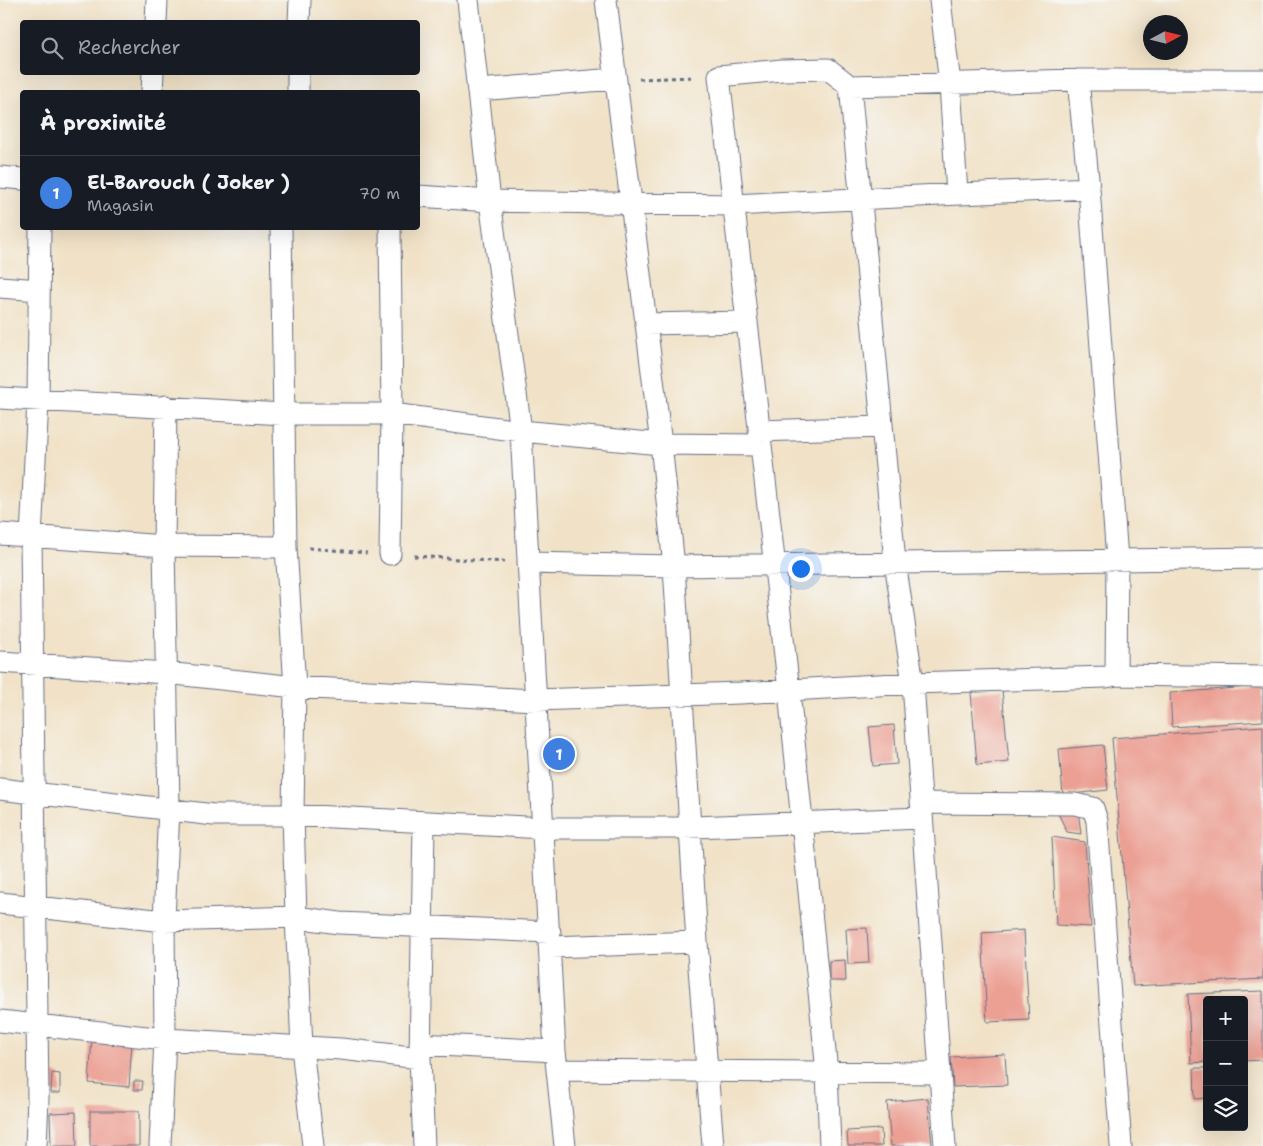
<!DOCTYPE html>
<html lang="fr">
<meta charset="utf-8">
<style>
body{margin:0;font-family:"Shantell Sans",sans-serif;background:#20242c;color:#f1f3f6}
.controls{position:absolute;right:15px;bottom:15px;display:grid;overflow:hidden;border-radius:5px;box-shadow:0 5px 20px #0002}
.controls button{width:45px;height:45px;display:grid;place-items:center;padding:0;border:0;border-bottom:1px solid #363941;background:#171b24;color:#f1f3f6;font:25px sans-serif}
.compass{position:absolute;left:1143px;top:15px;width:45px;height:45px;border-radius:50%;background:#171b24;box-shadow:0 5px 20px #0002;rotate:83deg}
.you{position:absolute;left:800px;top:568px;width:18px;height:18px;margin:-12px;border:4px solid #fff;border-radius:50%;background:#1a73e8;box-shadow:0 0 0 8px #1a73e833}
.badge{display:grid;place-items:center;width:32px;height:32px;border-radius:50%;background:#c8321e;color:#fff;font-size:16px;font-weight:700}
.pin{position:absolute;translate:-50% -50%;border:2px solid #fff;box-shadow:0 1px 5px #0006}
.list{margin:0;padding:0;list-style:none}
h2{display:flex;justify-content:space-between;align-items:center;height:65px;margin:0;padding:0 20px;font-size:21px}
h2 small{font-size:16px;font-weight:400;color:#9ea1a6}
.list li{display:grid;grid-template-columns:32px 1fr auto;gap:15px;align-items:center;box-sizing:border-box;height:75px;padding:0 20px;border-top:1px solid #363941}
.list b{display:block;font-size:19px;white-space:nowrap}
.list p{margin:0;font-size:16px;white-space:nowrap;color:#9ea1a6}
.list em{font-size:16px;font-style:normal;color:#9ea1a6}
.icon{flex:none;width:28px;height:28px;fill:none;stroke:currentColor;stroke-width:2;stroke-linecap:round;stroke-linejoin:round}
.map{position:relative;flex:none;width:1263px;height:1146px;overflow:hidden}
.search{position:absolute;background:#171b24;box-shadow:0 5px 20px #0002;left:20px;top:20px;width:400px;height:55px;display:flex;align-items:center;gap:12px;box-sizing:border-box;padding:0 18px;border-radius:5px;color:#9ea1a6;font-size:19px}
.panel{position:absolute;background:#171b24;box-shadow:0 5px 20px #0002;left:20px;top:90px;width:400px;height:140px;border-radius:5px}
.map>svg:first-child{display:block}
.building{fill:#eca094}
.lines{fill:none;stroke-linecap:round;stroke-linejoin:round}
.minor-casing{stroke:#666e83;stroke-width:23}
.path{stroke:#666e83;stroke-width:3;stroke-dasharray:4 4;stroke-linecap:butt}
.minor{stroke:#fff;stroke-width:21}
</style>
<div class="map">
<svg width="1263" height="1146" viewBox="0 0 1263 1146">
<rect width="100%" height="100%" fill="#f6f6f2"/>
<filter id="ink" filterUnits="userSpaceOnUse"><feTurbulence type="fractalNoise" baseFrequency=".02" numOctaves="2"/><feDisplacementMap in="SourceGraphic" scale="10" xChannelSelector="R" yChannelSelector="G"/><feConvolveMatrix kernelMatrix="1 2 1 2 8 2 1 2 1" color-interpolation-filters="sRGB"/></filter>
<filter id="wash" filterUnits="userSpaceOnUse"><feTurbulence type="fractalNoise" baseFrequency=".0096" numOctaves="4" result="noise"/><feDisplacementMap in="SourceGraphic" scale="20" xChannelSelector="R" yChannelSelector="G"/><feGaussianBlur stdDeviation="1.12" result="paint"/><feColorMatrix in="noise" values="0 0 0 0 0 0 0 0 0 0 0 0 0 0 0 0 0 1.4 0 .05"/><feComposite in="paint" operator="in"/></filter>
<g filter="url(#wash)">
<rect width="100%" height="100%" fill="#f1e2c7"/>
<g id="blocks">
<path class="building" d="M1263,686v35l-91,6 -2,-34z
M1002,690l7,72 -32,3 -6,-73z
M894,725l3,39 -24,2 -4,-39z
M1263,726v253l-130,7 -21,-248z
M1103,745l5,45 -45,5 -4,-46z
M1078,810l3,24 -14,-2 -9,-19z
M1052,837l33,5 6,85 -35,-2z
M867,928l2,35 -21,1 -2,-35z
M1024,930l5,90 -42,2 -5,-89z
M845,960l1,21h-17v-20z
M1263,991v69l-19,1v-61h-37v62l-16,1 -3,-69z
M92,1038l40,4 -3,45 -40,-4z
M1005,1054l2,31 -54,2 -2,-30z
M1194,1068h13v30l-12,1z
M52,1073l8,1v19h-9z
M134,1081h9l-1,9h-8z
M928,1098l4,48h-41l-4,-44z
M90,1111h49v35h-49z
M76,1112l1,34h-26l-1,-33z
M881,1129l1,17h-34l-1,-15z"/>
</g>
</g>
<g filter="url(#ink)">
<use href="#blocks" fill-opacity="0" stroke="#666e83" stroke-width="1"/>
<g class="lines">
<g class="minor-casing">
<path id="minor" d="M468,0l22,201 31,230 34,620 10,95
M606,0l55,444 13,122 23,376 16,204
M940,0l10,84 7,110
M156,22l1,-22
M299,22l1,-22
M1078,80l11,108 28,371 -1,116
M850,86l45,476 18,121 32,463
M478,90l137,-11
M152,92l1,-20
M298,92v-20
M0,177l22,2
M418,196l72,5 242,4 357,-17
M281,228l5,319 9,140 -2,128 3,102 6,130 11,99
M0,287l39,3
M646,324l101,-2
M0,398l282,16h110l129,17 140,13 99,1
M759,431l123,-4
M0,534l164,12 122,1
M390,554l2,-140 -2,-186
M528,563l146,3 589,-8
M0,662l166,11 129,14 240,13 205,-7 173,-10 193,-6 10,-2 147,2
M0,789l214,26h79l251,13h126l252,-10
M921,803l154,1 18,4 4,13 24,325
M424,823l-4,235 4,88
M0,903l164,18 132,-4 43,6 211,9
M551,947l146,-5
M0,1021l165,18 176,10 79,9
M420,1044l135,7
M557,1070l383,3
M36,1146l2,-48 -7,-561 7,-136 2,-173
M160,1146l5,-107 -1,-118 5,-113 -5,-262 2,-140
M830,1146l-3,-74 -38,-381 -70,-615 63,-6 46,-1 22,17 228,-6h185"/>
</g>
<path class="path" d="M639,79l56,-2
M309,548l58,5
M414,556l91,6"/>
<use href="#minor" class="minor"/>
</g>
</g>
</svg>
<div class="controls">
<button>+</button>
<button>−</button>
<button><svg class="icon" aria-label="layers" viewBox="0 0 24 24"><path d="M12 4l9 5-9 5-9-5zM3 14l9 5 9-5"/></svg></button>
</div>
<svg class="compass" viewBox="-18 -18 36 36"><path d="M0-13l5 13h-10z" fill="#e53935"/><path d="M0 13l5-13h-10z" fill="#9ea1a6"/></svg>
<div class="you"></div>
<div class="pin badge" style="left:559px;top:754px;background:#3f7fe0">1</div>
<div class="search"><svg class="icon" aria-label="search" viewBox="0 0 24 24"><circle cx="10" cy="10" r="6"/><path d="M15 15l6 6"/></svg>Rechercher</div>
<section class="panel">
<h2>À proximité<small></small></h2>
<ul class="list">
<li><span class="badge" style="background:#3f7fe0">1</span><div><b>El-Barouch ( Joker )</b><p>Magasin</p></div><em>70 m</em></li>
</ul>
</section>
</div>
